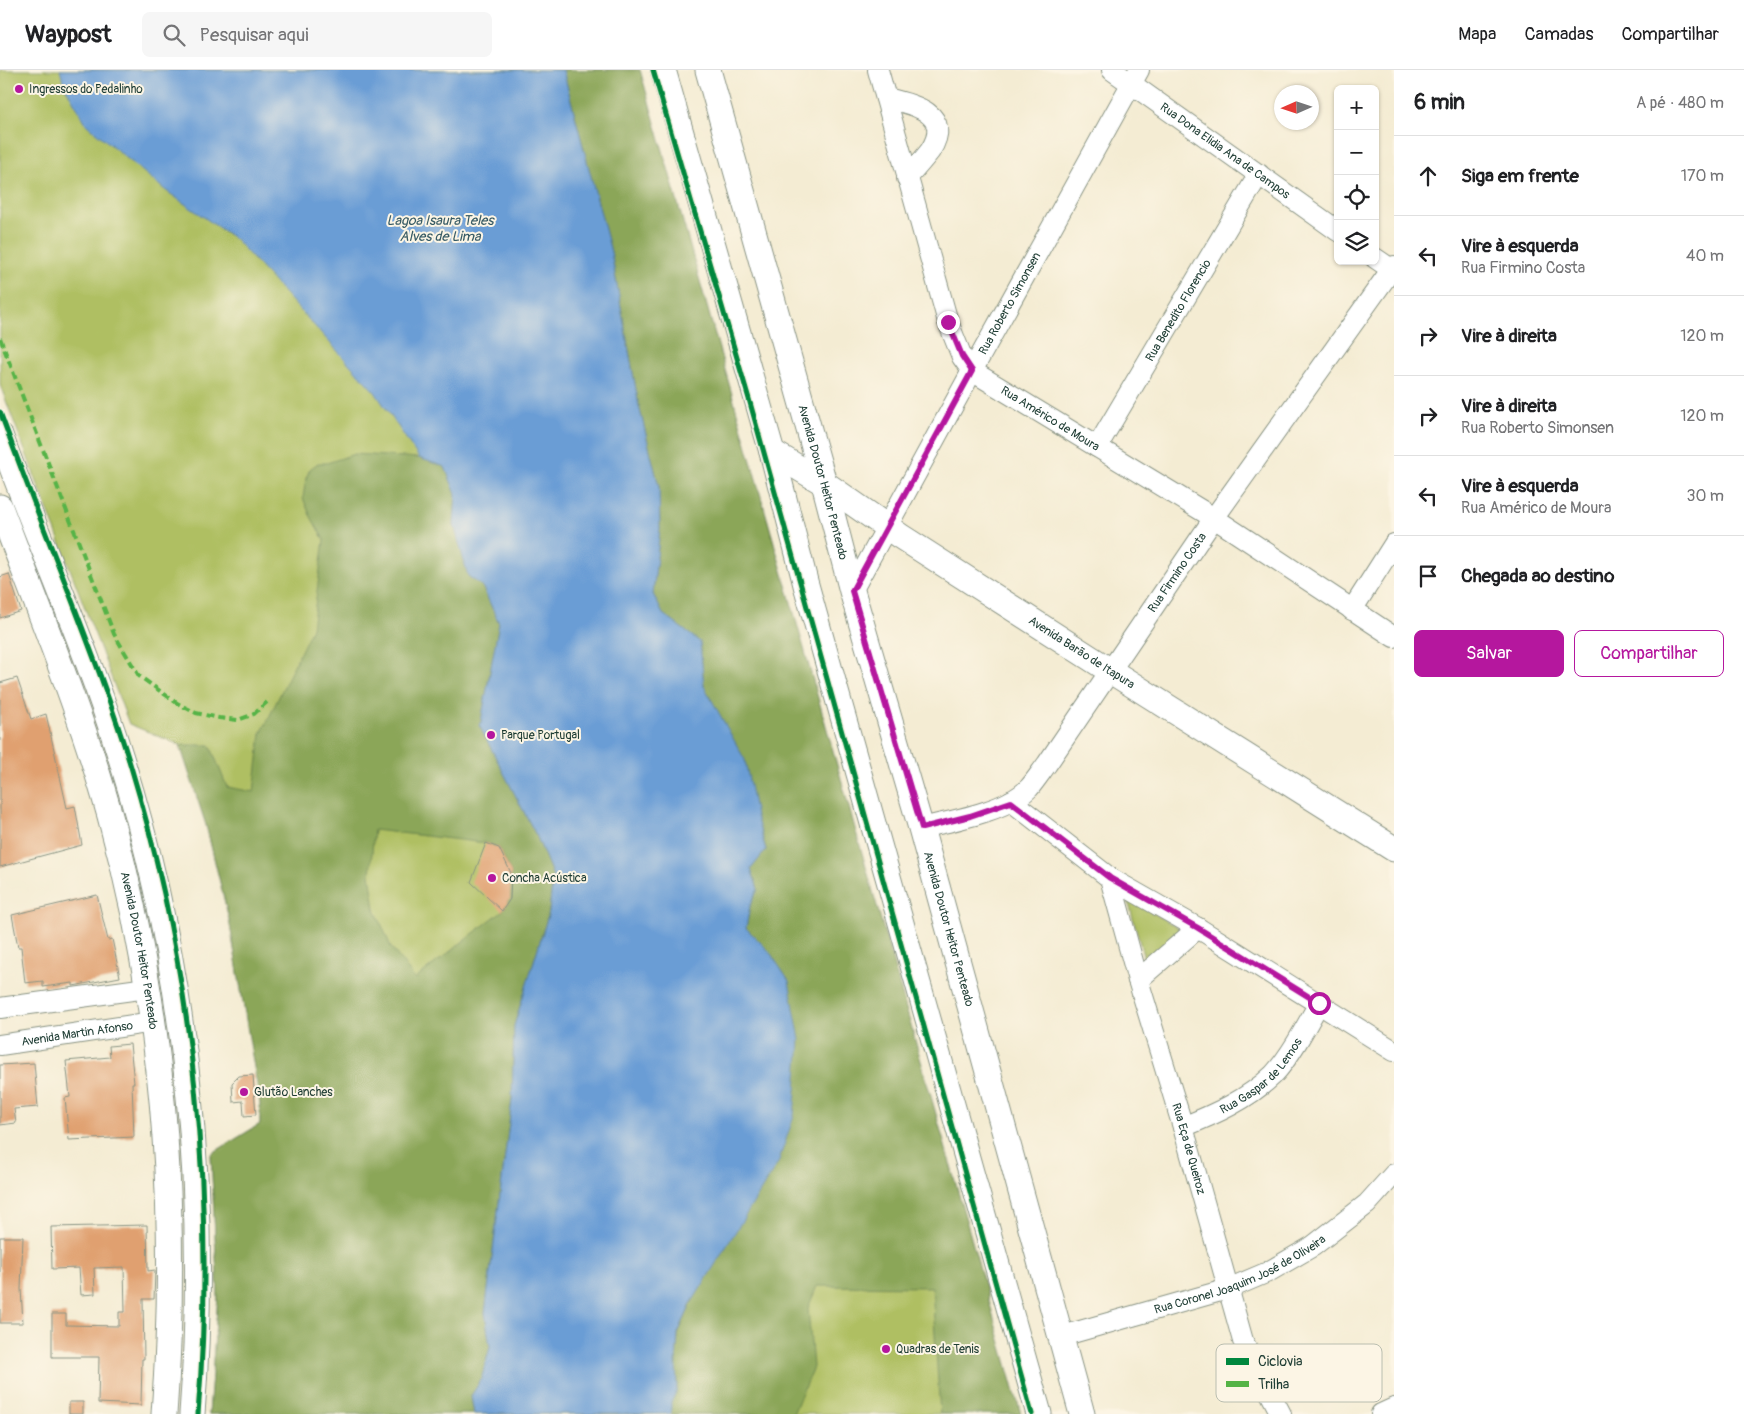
<!DOCTYPE html>
<html lang="pt">
<meta charset="utf-8">
<style>
body{margin:0;font-family:Pangolin,sans-serif;background:#f6f6f6;color:#202124}
.controls{position:absolute;right:15px;top:15px;display:grid;overflow:hidden;border-radius:8px;box-shadow:0 1px 4px #0004}
.controls button{width:45px;height:45px;display:grid;place-items:center;padding:0;border:0;border-bottom:1px solid #e0e0e0;background:#fff;color:#202124;font:25px sans-serif}
.compass{position:absolute;left:1274px;top:15px;width:45px;height:45px;border-radius:50%;background:#fff;box-shadow:0 1px 4px #0004;rotate:267deg}
.stop{position:absolute;width:15px;height:15px;margin:-11px;border:4px solid #b5179e;border-radius:50%;background:#fff}
.stop.end{background:#b5179e;border-color:#fff;box-shadow:0 1px 5px #0008}
.list{margin:0;padding:0;list-style:none}
h2{display:flex;justify-content:space-between;align-items:center;height:65px;margin:0;padding:0 20px;font-size:21px}
h2 small{font-size:16px;font-weight:400;color:#757577}
.list li{display:grid;grid-template-columns:32px 1fr auto;gap:15px;align-items:center;box-sizing:border-box;height:80px;padding:0 20px;border-top:1px solid #e0e0e0}
.list b{display:block;font-size:19px;white-space:nowrap}
.list p{margin:0;font-size:16px;white-space:nowrap;color:#757577}
.list em{font-size:16px;font-style:normal;color:#757577}
.actions{display:flex;gap:10px;padding:15px 20px}
.actions a{flex:1;padding:11px 0;border:1px solid #b5179e;border-radius:8px;text-align:center;font-size:18px;color:#b5179e}
.actions .main{background:#b5179e;color:#fff}
.icon{flex:none;width:28px;height:28px;fill:none;stroke:currentColor;stroke-width:2;stroke-linecap:round;stroke-linejoin:round}
.map{position:relative;flex:none;width:1394px;height:1344px;overflow:hidden}
header{display:flex;align-items:center;gap:30px;box-sizing:border-box;height:70px;padding:0 25px;background:#fff;border-bottom:1px solid #e0e0e0}
header strong{font-size:24px}
nav{display:flex;gap:28px;margin-inline-start:auto;font-size:18px}
.search{width:350px;height:45px;background:#f6f6f6;display:flex;align-items:center;gap:12px;box-sizing:border-box;padding:0 18px;border-radius:8px;color:#757577;font-size:19px}
main{display:flex}
aside{flex:1;background:#fff}
.map>svg:first-child{display:block}
.green{fill:#afbf62;stroke:#677e4b}
.forest{fill:#8ba658;stroke:#557246;fill-rule:evenodd}
.water{fill:#6a9dd5;stroke:#446d84}
.building{fill:#e0a070}
.lines{fill:none;stroke-linecap:round;stroke-linejoin:round}
.minor-casing{stroke:#8a9484;stroke-width:22}
.major-casing{stroke:#8a9484;stroke-width:27}
.minor{stroke:#fff;stroke-width:20}
.major{stroke:#fff;stroke-width:25}
.quiet{stroke:#55b346;stroke-width:4;stroke-dasharray:8 4;stroke-linecap:butt}
.cycleway-casing{stroke:#fcf5e5;stroke-width:8}
.cycleway{stroke:#00873e;stroke-width:5}
.route{stroke:#b5179e;stroke-width:6}
.poi-dot{fill:#b5179e;stroke:#fcf5e5;stroke-width:2}
.labels{text-anchor:middle;stroke-width:4;stroke-linejoin:round;paint-order:stroke}
.poi-label{font-size:12px;fill:#1f3d34;stroke:#fcf5e5;text-anchor:start}
.street-label{font-size:12px;fill:#1f3d34;stroke:#fcf5e5}
.water-label{font-size:14px;font-style:italic;fill:#365a64;stroke:#fcf5e5}
.key{fill:#fcf5e5;stroke:#babeb0;stroke-width:1}
.key-label{font-size:14px;fill:#1f3d34}
</style>
<header>
<strong>Waypost</strong>
<div class="search"><svg class="icon" aria-label="search" viewBox="0 0 24 24"><circle cx="10" cy="10" r="6"/><path d="M15 15l6 6"/></svg>Pesquisar aqui</div>
<nav><a>Mapa</a><a>Camadas</a><a>Compartilhar</a></nav>
</header>
<main>
<div class="map">
<svg width="1394" height="1344" viewBox="0 0 1394 1344">
<rect width="100%" height="100%" fill="#fcf5e5"/>
<filter id="ink" filterUnits="userSpaceOnUse"><feTurbulence type="fractalNoise" baseFrequency=".02" numOctaves="2"/><feDisplacementMap in="SourceGraphic" scale="10" xChannelSelector="R" yChannelSelector="G"/><feConvolveMatrix kernelMatrix="1 2 1 2 8 2 1 2 1" color-interpolation-filters="sRGB"/></filter>
<filter id="wash" filterUnits="userSpaceOnUse"><feTurbulence type="fractalNoise" baseFrequency=".0096" numOctaves="4" result="noise"/><feDisplacementMap in="SourceGraphic" scale="20" xChannelSelector="R" yChannelSelector="G"/><feGaussianBlur stdDeviation="1.12" result="paint"/><feColorMatrix in="noise" values="0 0 0 0 0 0 0 0 0 0 0 0 0 0 0 0 0 1.4 0 .05"/><feComposite in="paint" operator="in"/></filter>
<g filter="url(#wash)">
<rect width="100%" height="100%" fill="#f4ecd3"/>
<path class="green" d="M0,0h640l381,1344h-812l9,-118 -7,-142 49,-30v-21l-7,-45 -24,-139 -23,-94 -26,-80 -51,-21 -129,-339z
M1127,827l58,35 -38,37z"/>
<path class="forest" d="M563,0h77l381,1344h-81l-8,-127 -115,-1 -9,22 5,59 -20,47h-122l-1,-11 7,-13 -1,-29 2,-27 14,-32 77,-351 -23,-23 4,-22 8,-17 -7,-20 15,-20 -10,-33 -40,-106 -12,-24 -4,-44 -37,-28 -10,-20 7,-65 -1,-42 -20,-81 -28,-154z
M354,384l65,4 26,9 11,27 -2,31 45,98 -19,104 57,110 16,39 -4,36 -35,114 -2,74 -27,213 5,34 -9,33 -10,16 3,18h-265l9,-118 -7,-142 49,-30v-21l-31,-184 -23,-94 -26,-80h30l17,42 27,5 7,-58 51,-106 12,-88 -14,-25 -7,-17 3,-20 4,-9 8,-6h9zM374,760l112,13 13,5 12,25 -1,26 -8,12 -87,68 -24,-32 -16,-38 -5,-35z"/>
<path class="water" d="M60,0h503l48,182 28,154 20,81 1,42 -7,65 10,20 37,28 4,44 41,74 11,56 10,34 -15,19 7,20 -8,17 -4,22 23,23 20,30 11,59 -6,76 -16,47 -86,139 -14,31 -2,28 1,29 -6,13v11h-197l-3,-18 10,-16 9,-33 -5,-34 27,-213 2,-74 35,-114 4,-36 -16,-39 -57,-110 19,-104 -17,-37 -14,-10 -14,-51 2,-31 -11,-27 -26,-9 -44,-66 -140,-153 -70,-49 -78,-65 -23,-40z"/>
<g id="blocks">
<path class="building" d="M9,504l12,37 -21,7v-41z
M17,608l14,41 15,-5 21,94 8,-2 7,39 -82,22v-184z
M486,773l13,5 12,25 -1,26 -8,12 -31,-29z
M97,825l11,45 4,-1 8,38 -47,9v-3l-30,4v-6l-18,2 -4,-36h-3l-6,-32z
M130,974l4,39h-2l2,54 -65,3 -4,-42 5,-1 -4,-36 44,-4 -1,-11z
M34,993l4,44 -24,2 2,14 -16,2v-60z
M253,1005l3,40 -12,1 -1,-15 -10,1 -1,-19 7,-7z
M147,1155l1,46 7,-1 -1,29h-11l1,60h-2l-1,46 -43,-2 1,-46h-47v-43h14v11l53,1v-14h6l-1,-45 -30,1 1,26 -14,1 -2,-27 -27,1 -1,-42z
M0,1167h23l-2,52 2,34h-23z
M69,1332h14v12h-14z"/>
</g>
</g>
<g filter="url(#ink)">
<use href="#blocks" fill-opacity="0" stroke="#8a9484" stroke-width="1"/>
<g class="lines">
<g class="minor-casing">
<g id="minor">
<path id="s1" d="M878,0l70,252 14,35 10,14 242,147 180,119"/>
<path id="s2" d="M1112,0l226,161"/>
<path d="M886,28c28,6 68,16 44,53 -7,9 -15,18 -23,27"/>
<path d="M1375,188l19,13"/>
<path id="s3" d="M1097,377l162,-273"/>
<path id="s4" d="M852,521l120,-220 167,-301"/>
<path d="M1352,540l42,-66"/>
<path d="M1011,731l99,77 88,50 196,123"/>
<path id="s5" d="M921,758c31,-7 86,-17 108,-40 6,-7 12,-16 18,-24l167,-246 180,-252"/>
<path id="s6" d="M1110,808l28,102 45,147 60,214 38,73"/>
<path d="M1138,910l60,-52"/>
<path d="M0,938l147,-20"/>
<path id="s7" d="M0,975l153,-23"/>
<path id="s8" d="M1183,1057c32,-13 64,-27 90,-52 17,-18 34,-50 46,-72"/>
<path id="s9" d="M1062,1266l166,-47 40,-17 45,-26 54,-42 27,-30"/>
<path d="M1381,1344l13,-6"/>
</g>
</g>
<g class="major-casing">
<g id="major">
<path d="M663,0l109,382 34,133 233,829"/>
<path id="s10" d="M708,0l116,413 28,108 69,237 161,586"/>
<path d="M0,365c39,108 87,213 121,323 66,211 88,436 71,656"/>
<path id="s11" d="M772,382l52,31 76,53 209,134 285,179"/>
<path id="s12" d="M0,437c38,102 81,204 110,309 54,194 69,397 54,598"/>
</g>
</g>
<use href="#minor" class="minor"/>
<use href="#major" class="major"/>
<path class="quiet" d="M0,268l114,296 25,42 38,27 19,10 23,5 19,2 16,-6 13,-12"/>
<g class="cycleway-casing">
<path id="cycleway" d="M653,0l96,329 283,1015
M0,342c20,54 40,107 61,160 25,65 50,129 70,195 63,208 85,430 67,647"/>
</g>
<use href="#cycleway" class="cycleway"/>
</g>
</g>
<g class="lines" filter="url(#ink)">
<path class="route" d="M948,252l14,34 10,15 -120,220 70,237 48,-12 41,-14 99,76 88,50 121,75"/>
</g>
<g class="poi-dot">
<circle cx="19" cy="19" r="5"/>
<circle cx="491" cy="665" r="5"/>
<circle cx="492" cy="808" r="5"/>
<circle cx="244" cy="1022" r="5"/>
<circle cx="886" cy="1279" r="5"/>
</g>
<g class="labels">
<g class="poi-label">
<text x="29" y="23">Ingressos do Pedalinho</text>
<text x="501" y="669">Parque Portugal</text>
<text x="502" y="812">Concha Acústica</text>
<text x="254" y="1026">Glutão Lanches</text>
<text x="896" y="1283">Quadras de Tenis</text>
</g>
<g class="street-label">
<text dy="4" stroke="none"><textPath href="#s2" startOffset="139">Rua Dona Elidia Ana de Campos</textPath></text>
<text dy="4" stroke="none"><textPath href="#s4" startOffset="328">Rua Roberto Simonsen</textPath></text>
<text dy="4" stroke="none"><textPath href="#s3" startOffset="159">Rua Benedito Florencio</textPath></text>
<text dy="4" stroke="none"><textPath href="#s1" startOffset="408">Rua Américo de Moura</textPath></text>
<text dy="4" stroke="none"><textPath href="#s10" startOffset="428">Avenida Doutor Heitor Penteado</textPath></text>
<text dy="4" stroke="none"><textPath href="#s5" startOffset="378">Rua Firmino Costa</textPath></text>
<text dy="4" stroke="none"><textPath href="#s11" startOffset="369">Avenida Barão de Itapura</textPath></text>
<text dy="4" stroke="none"><textPath href="#s10" startOffset="892">Avenida Doutor Heitor Penteado</textPath></text>
<text dy="4" stroke="none"><textPath href="#s12" startOffset="466">Avenida Doutor Heitor Penteado</textPath></text>
<text dy="4" stroke="none"><textPath href="#s7" startOffset="78">Avenida Martin Afonso</textPath></text>
<text dy="4" stroke="none"><textPath href="#s8" startOffset="95">Rua Gaspar de Lemos</textPath></text>
<text dy="4" stroke="none"><textPath href="#s6" startOffset="282">Rua Eça de Queiroz</textPath></text>
<text dy="4" stroke="none"><textPath href="#s9" startOffset="189">Rua Coronel Joaquim José de Oliveira</textPath></text>
</g>
<g class="water-label">
<text x="440" y="155">Lagoa Isaura Teles<tspan x="440" dy="16">Alves de Lima</tspan></text>
</g>
</g>
<rect x="1216" y="1274" width="166" height="58" rx="8" class="key"/>
<rect x="1226" y="1288" width="23" height="7" fill="#00873e"/>
<rect x="1226" y="1311" width="23" height="6" fill="#55b346"/>
<g class="key-label">
<text x="1258" y="1296">Ciclovia</text>
<text x="1258" y="1319">Trilha</text>
</g>
</svg>
<div class="controls">
<button>+</button>
<button>−</button>
<button><svg class="icon" aria-label="locate" viewBox="0 0 24 24"><circle cx="12" cy="12" r="6"/><path d="M12 2v4M12 18v4M2 12h4M18 12h4"/></svg></button>
<button><svg class="icon" aria-label="layers" viewBox="0 0 24 24"><path d="M12 4l9 5-9 5-9-5zM3 14l9 5 9-5"/></svg></button>
</div>
<svg class="compass" viewBox="-18 -18 36 36"><path d="M0-13l5 13h-10z" fill="#e53935"/><path d="M0 13l5-13h-10z" fill="#757577"/></svg>
<div class="stop" style="left:1319px;top:933px"></div>
<div class="stop end" style="left:948px;top:252px"></div>
</div>
<aside>
<h2>6 min<small>A pé · 480 m</small></h2>
<ul class="list">
<li><svg class="icon" aria-label="ahead" viewBox="0 0 24 24"><path d="M12 20V5M6 11l6-6 6 6"/></svg><div><b>Siga em frente</b></div><em>170 m</em></li>
<li><svg class="icon" aria-label="left" viewBox="0 0 24 24"><path d="M17 20v-9H6M10 6l-5 5 5 5"/></svg><div><b>Vire à esquerda</b><p>Rua Firmino Costa</p></div><em>40 m</em></li>
<li><svg class="icon" aria-label="right" viewBox="0 0 24 24"><path d="M7 20v-9h11M14 6l5 5-5 5"/></svg><div><b>Vire à direita</b></div><em>120 m</em></li>
<li><svg class="icon" aria-label="right" viewBox="0 0 24 24"><path d="M7 20v-9h11M14 6l5 5-5 5"/></svg><div><b>Vire à direita</b><p>Rua Roberto Simonsen</p></div><em>120 m</em></li>
<li><svg class="icon" aria-label="left" viewBox="0 0 24 24"><path d="M17 20v-9H6M10 6l-5 5 5 5"/></svg><div><b>Vire à esquerda</b><p>Rua Américo de Moura</p></div><em>30 m</em></li>
<li><svg class="icon" aria-label="arrive" viewBox="0 0 24 24"><path d="M6 21V4h12l-3 4 3 4H6"/></svg><div><b>Chegada ao destino</b></div></li>
</ul>
<div class="actions"><a class="main">Salvar</a><a>Compartilhar</a></div>
</aside>
</main>
